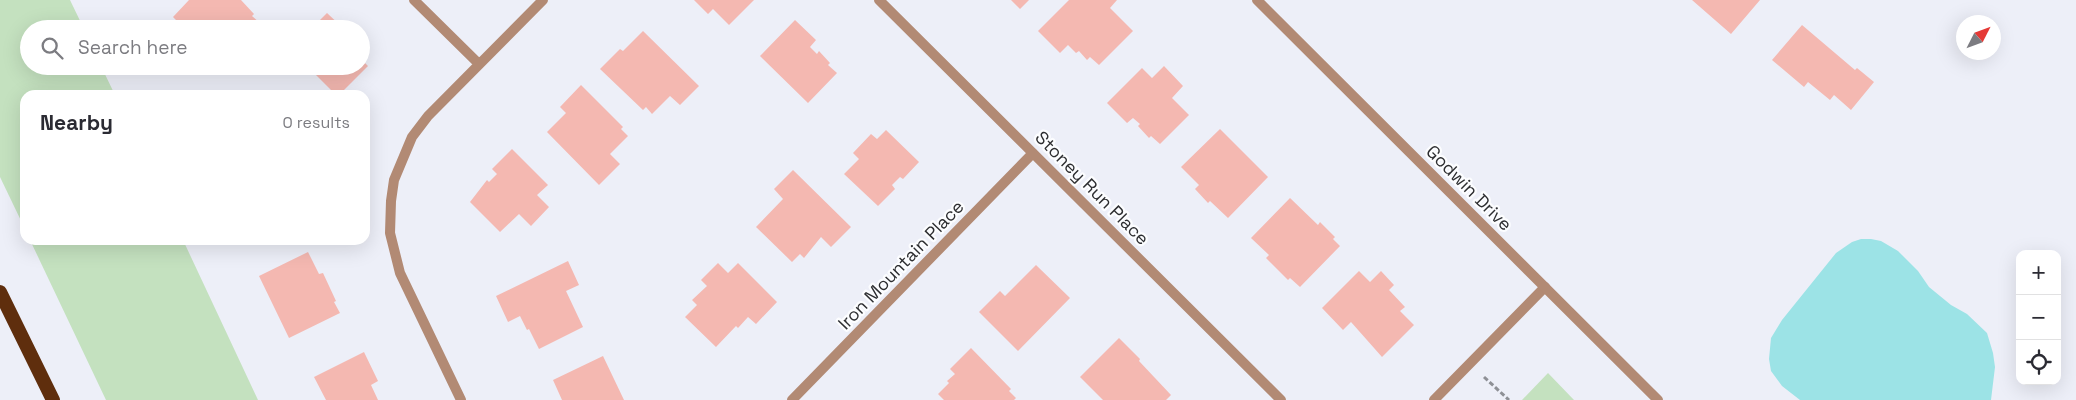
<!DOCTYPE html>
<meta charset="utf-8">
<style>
body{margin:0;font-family:"Space Grotesk",sans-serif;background:#f2f2f3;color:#2b2b33}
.controls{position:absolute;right:15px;bottom:15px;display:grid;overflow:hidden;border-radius:10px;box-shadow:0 5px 20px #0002}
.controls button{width:45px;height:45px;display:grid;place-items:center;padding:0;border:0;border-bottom:1px solid #e1e1e2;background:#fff;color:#2b2b33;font:25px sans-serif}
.compass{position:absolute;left:1956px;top:15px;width:45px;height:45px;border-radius:50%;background:#fff;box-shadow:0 5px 20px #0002;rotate:48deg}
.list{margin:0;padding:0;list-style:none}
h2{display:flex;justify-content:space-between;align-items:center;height:65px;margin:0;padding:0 20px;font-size:21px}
h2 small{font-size:16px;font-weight:400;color:#7c7c81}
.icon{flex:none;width:28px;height:28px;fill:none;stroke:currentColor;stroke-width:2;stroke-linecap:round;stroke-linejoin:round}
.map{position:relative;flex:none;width:2076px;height:400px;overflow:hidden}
.search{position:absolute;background:#fff;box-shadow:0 5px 20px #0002;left:20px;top:20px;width:350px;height:55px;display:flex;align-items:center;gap:12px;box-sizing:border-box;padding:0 18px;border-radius:28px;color:#7c7c81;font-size:19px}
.panel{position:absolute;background:#fff;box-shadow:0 5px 20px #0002;left:20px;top:90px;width:350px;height:155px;border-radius:15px}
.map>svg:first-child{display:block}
.green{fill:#c4e1bf}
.water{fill:#9ce3e6}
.building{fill:#f4b8b1}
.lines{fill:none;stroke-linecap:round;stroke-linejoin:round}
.path{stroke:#8e9096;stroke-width:3;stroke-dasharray:5 2.5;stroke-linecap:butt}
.minor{stroke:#b28a74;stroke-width:10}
.tertiary{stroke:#b28a74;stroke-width:10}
.trunk{stroke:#5f2e0d;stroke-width:14}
.labels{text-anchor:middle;stroke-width:4.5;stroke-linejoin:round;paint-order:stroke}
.street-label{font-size:18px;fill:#2d2e31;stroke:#fcfdff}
</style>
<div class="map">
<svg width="2076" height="400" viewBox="0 0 2076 400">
<rect width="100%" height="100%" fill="#edeff8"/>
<path class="green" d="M0,0h70l14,29h-55v37h72l14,29h-90v134l-25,-52z
M30,240h153l75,160h-152z
M1548,373l26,27h-52z"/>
<path class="water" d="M1861,239h10l10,2 17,10 20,20 11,16 22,18 16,9 20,19 6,20 2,14 -4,33h-191l-18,-14 -11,-15 -2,-12 2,-21 11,-18 54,-67 16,-11z"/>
<path class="building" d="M189,0h52l13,14 -2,2 9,8 -4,5h-72l-12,-12z
M694,0h60l-25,25 -16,-16 -5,5z
M1011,0h18l-9,9z
M1069,0h48l-7,8 23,23 -34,34 -9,-8 -3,3 -8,-9 -3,2 -8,-8 -8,8 -22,-22z
M1692,0h68l-29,34z
M327,13l17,16h-33z
M795,20l21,20 -6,7 7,7 2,-3 11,12 -2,2 9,8 -29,30 -48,-47z
M1802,25l53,45 2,-2 17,14 -23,28 -17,-15 -4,5 -22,-18 -4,5 -32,-27z
M643,31l56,55 -19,19 -10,-9 -18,18 -6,-7 -3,3 -43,-41 20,-20 3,2z
M361,59l7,7 -29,29h-3l-29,-29h54z
M1164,66l19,20 -11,12 17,17 -29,29 -9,-8 -2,2 -11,-12 2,-2 -7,-6 -6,5 -20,-20 35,-35 10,10z
M581,85l42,42 -2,2 7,7 -18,18 10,10 -21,21 -52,-53 19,-19 -6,-6z
M1220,129l48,48 -40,41 -18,-17 -2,2 -13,-14 4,-4 -18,-18z
M886,130l33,32 -16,17 -3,-2 -8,8 3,4 -17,17 -34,-32 15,-15 -6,-6 18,-19 6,5z
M512,149l36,36 -11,10 12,12 -18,19 -12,-12 -19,18 -30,-30 17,-22 2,2 8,-8 -5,-5z
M793,170l58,57 -20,20 -10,-10 -17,21 -4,-4 -8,8 -36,-35 27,-28 -9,-10z
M1290,198l28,27 2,-3 15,15 -2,2 7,7 -40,41 -10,-9 -2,2 -22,-22 3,-3 -18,-17z
M308,252l11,22 4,-1 13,28 -2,1 6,11 -51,25 -30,-62z
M568,261l11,24 -13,6 17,36 -44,22 -10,-20 -2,1 -7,-14 -12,6 -12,-26z
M718,263l10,10 10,-10 39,39 -21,22 -8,-7 -10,11 -2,-2 -20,21 -31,-30 12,-12 -5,-5 15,-14 -6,-6z
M1036,265l34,33 -52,53 -39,-39 21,-21 5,5z
M1359,271l11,11 11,-11 13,14 -5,5 16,17 -5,4 14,14 -32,32 -31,-35 -8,8 -21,-22z
M1119,338l21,21 -1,2 32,34 -5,5h-63l-23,-23z
M971,348l40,41 -2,2 7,7 -2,2h-70l-6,-6 11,-11 -2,-2 8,-7 -5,-5z
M364,352l14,29 -7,4 7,15h-52l-12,-23z
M603,356l21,44h-62l-9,-20z"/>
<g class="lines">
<path class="path" d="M1484,377l25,23"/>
<path class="minor" d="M414,0l65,64
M879,0l402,400
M461,400l-61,-127 -10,-40 1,-32 3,-21 18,-43 16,-21 115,-116
M792,400l241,-247
M1434,400l111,-113"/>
<path class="tertiary" d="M1257,0l401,400"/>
<path class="trunk" d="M0,292l53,108"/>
</g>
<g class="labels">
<g class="street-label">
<text transform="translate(1092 188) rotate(45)" y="6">Stoney Run Place</text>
<text transform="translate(1469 188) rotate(45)" y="6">Godwin Drive</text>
<text transform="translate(901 265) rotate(-46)" y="6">Iron Mountain Place</text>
</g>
</g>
</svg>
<div class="controls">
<button>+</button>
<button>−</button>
<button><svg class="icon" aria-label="locate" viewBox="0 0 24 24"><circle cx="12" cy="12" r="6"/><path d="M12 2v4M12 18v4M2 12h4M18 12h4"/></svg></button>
</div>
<svg class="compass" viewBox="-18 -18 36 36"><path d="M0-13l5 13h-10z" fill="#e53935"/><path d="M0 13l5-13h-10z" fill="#7c7c81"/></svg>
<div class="search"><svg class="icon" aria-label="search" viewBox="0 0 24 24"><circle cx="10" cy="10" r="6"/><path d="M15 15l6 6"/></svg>Search here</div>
<section class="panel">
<h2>Nearby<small>0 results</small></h2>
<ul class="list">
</ul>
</section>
</div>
